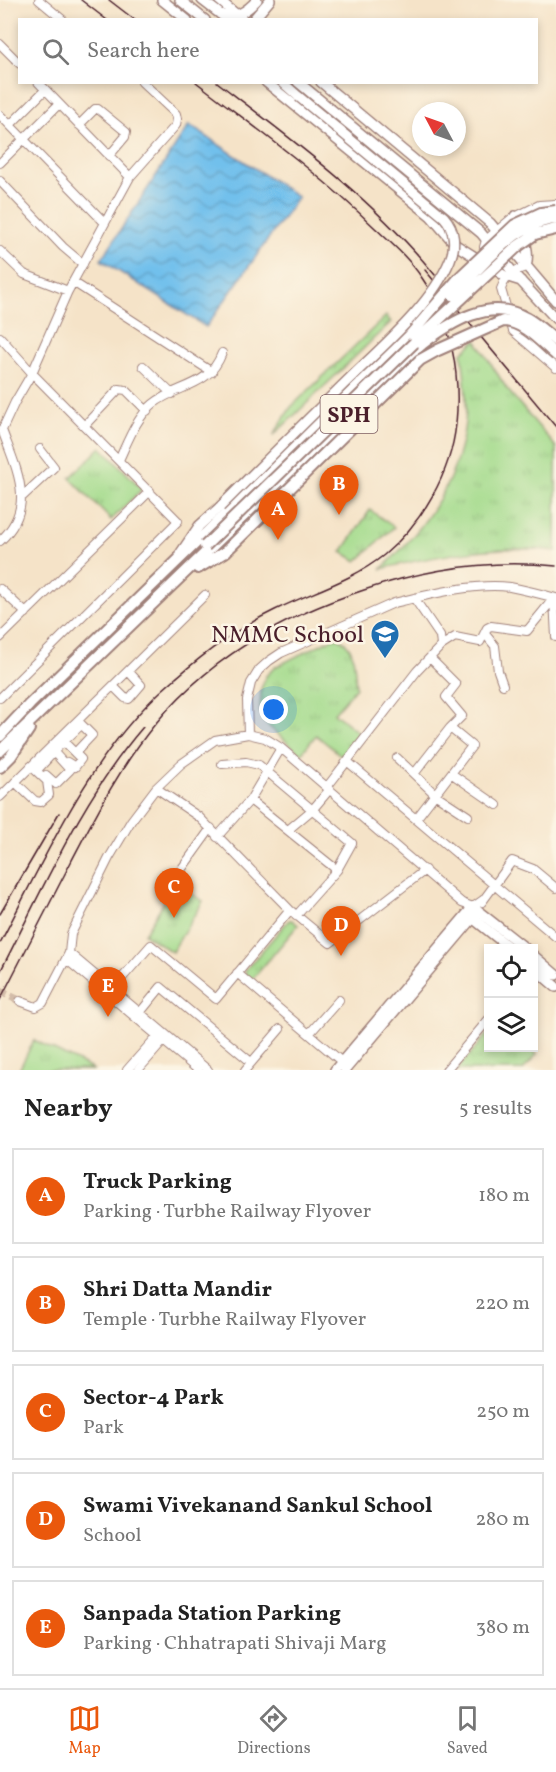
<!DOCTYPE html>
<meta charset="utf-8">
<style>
body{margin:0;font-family:Vollkorn,serif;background:#f2f2f2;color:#222}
.controls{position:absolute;right:18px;bottom:18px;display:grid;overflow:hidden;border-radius:0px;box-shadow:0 3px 9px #0003}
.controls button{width:54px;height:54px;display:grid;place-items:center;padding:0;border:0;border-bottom:2px solid #e0e0e0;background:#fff;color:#222;font:30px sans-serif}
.compass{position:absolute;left:412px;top:102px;width:54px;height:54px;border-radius:50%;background:#fff;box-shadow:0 3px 9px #0003;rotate:311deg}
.you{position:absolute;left:274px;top:710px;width:21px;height:21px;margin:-15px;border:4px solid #fff;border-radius:50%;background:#1a73e8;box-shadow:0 0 0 9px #1a73e833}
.badge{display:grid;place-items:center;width:39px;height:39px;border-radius:50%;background:#ea580c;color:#fff;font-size:20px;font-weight:700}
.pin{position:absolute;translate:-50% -50px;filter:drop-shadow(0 2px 3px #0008)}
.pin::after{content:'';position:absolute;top:32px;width:21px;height:18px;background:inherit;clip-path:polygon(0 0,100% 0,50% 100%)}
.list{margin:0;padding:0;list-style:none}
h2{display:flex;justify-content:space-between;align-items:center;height:78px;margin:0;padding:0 24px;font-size:26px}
h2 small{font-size:20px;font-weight:400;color:#767676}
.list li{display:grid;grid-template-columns:39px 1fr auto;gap:18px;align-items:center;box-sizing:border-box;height:96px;margin:0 12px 12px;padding:0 12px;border:2px solid #e0e0e0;border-radius:0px}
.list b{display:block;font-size:22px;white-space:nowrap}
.list p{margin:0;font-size:20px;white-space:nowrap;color:#767676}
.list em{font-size:20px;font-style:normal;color:#767676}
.icon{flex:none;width:33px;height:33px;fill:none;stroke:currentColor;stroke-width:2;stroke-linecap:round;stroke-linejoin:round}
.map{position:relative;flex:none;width:556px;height:1070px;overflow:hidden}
.search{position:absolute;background:#fff;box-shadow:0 3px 9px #0003;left:18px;right:18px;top:18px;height:66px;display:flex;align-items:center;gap:15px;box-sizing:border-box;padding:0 21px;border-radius:0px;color:#767676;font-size:22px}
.sheet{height:618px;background:#fff}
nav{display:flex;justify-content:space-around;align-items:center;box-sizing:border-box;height:84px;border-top:2px solid #e0e0e0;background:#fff;font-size:16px;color:#767676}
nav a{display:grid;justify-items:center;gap:3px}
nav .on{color:#ea580c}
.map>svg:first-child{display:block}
.grass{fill:url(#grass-tufts);stroke:#777d5c;stroke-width:1.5}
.water{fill:url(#water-waves);stroke:#5e708c;stroke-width:1.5}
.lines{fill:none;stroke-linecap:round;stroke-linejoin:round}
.minor-tunnel{stroke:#d3bca9;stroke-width:8;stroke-dasharray:8 4;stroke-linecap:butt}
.minor-casing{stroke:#a0817a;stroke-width:10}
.major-casing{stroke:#a0817a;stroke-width:12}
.highway-casing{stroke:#a0817a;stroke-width:14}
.minor{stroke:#fff;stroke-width:8}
.major{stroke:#fff;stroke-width:9}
.highway{stroke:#fff;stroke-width:10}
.rail{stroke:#4a1f2b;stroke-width:1.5}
.major-bridge-casing{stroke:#a0817a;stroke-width:12;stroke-linecap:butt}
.highway-bridge-casing{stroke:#a0817a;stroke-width:14;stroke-linecap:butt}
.major-bridge{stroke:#fff;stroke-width:9}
.highway-bridge{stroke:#fff;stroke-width:10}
.labels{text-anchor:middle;stroke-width:5;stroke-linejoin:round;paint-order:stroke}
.shield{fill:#fcf5e5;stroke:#7f5f63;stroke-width:1.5}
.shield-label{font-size:22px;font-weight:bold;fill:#4a1f2b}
.poi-label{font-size:24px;fill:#4a1f2b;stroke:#fcf5e5;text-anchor:end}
</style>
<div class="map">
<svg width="556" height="1070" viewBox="0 0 556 1070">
<defs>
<pattern id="grass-tufts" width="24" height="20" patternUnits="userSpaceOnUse" patternTransform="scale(1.5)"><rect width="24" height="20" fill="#a4db8d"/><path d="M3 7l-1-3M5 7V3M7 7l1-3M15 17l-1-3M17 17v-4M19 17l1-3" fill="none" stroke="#8fbc7a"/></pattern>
<pattern id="water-waves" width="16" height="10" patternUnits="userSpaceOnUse" patternTransform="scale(1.5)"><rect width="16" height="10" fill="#71c0ec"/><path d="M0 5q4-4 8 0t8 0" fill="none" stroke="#5f9bbf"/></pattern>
</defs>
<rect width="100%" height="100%" fill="#fcf5e5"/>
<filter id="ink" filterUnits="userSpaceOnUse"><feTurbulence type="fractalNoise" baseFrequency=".0167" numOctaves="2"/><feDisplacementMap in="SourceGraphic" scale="12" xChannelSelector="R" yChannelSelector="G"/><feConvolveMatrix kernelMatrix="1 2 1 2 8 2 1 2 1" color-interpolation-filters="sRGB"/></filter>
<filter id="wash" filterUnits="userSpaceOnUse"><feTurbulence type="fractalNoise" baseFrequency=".008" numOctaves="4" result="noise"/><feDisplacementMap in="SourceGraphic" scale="24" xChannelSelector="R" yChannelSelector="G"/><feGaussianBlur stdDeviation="1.35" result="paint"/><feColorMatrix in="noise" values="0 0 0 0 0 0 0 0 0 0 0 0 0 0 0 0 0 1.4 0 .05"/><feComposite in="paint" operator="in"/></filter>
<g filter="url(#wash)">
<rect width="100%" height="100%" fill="#f5e3c8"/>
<path class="grass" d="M386,316l5,6 -118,114 18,-29z
M476,340l31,49 49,58v104c-59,-7 -118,4 -175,18 46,-42 81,-92 85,-157 1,-20 -2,-40 -4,-59z
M101,447l41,42 -31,31 -41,-42z
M370,510l24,17 -37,34 -15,-9z
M335,637c22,6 19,31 21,50l-22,26 26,21 -17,23 -27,-22 -15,19 -36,-31 -5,-11 1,-23 5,-13 9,-9z
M175,884l28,17 -31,51 -28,-18z
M289,920h3l6,5 -47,56 -6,-7 1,-5z
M488,1033v15h41l8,6 -14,16h-66z
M34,1040l60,30h-75z"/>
<path class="water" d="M189,125l109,72 -92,130 -105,-67z"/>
</g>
<g filter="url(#ink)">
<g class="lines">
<path class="minor-tunnel" d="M0,991l20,10"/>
<g class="minor-casing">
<path id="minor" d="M39,0l24,20
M0,44l20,20
M38,82l92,95
M0,115l105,108
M10,125l35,-35
M79,125l16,-16h3l28,23 -1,5 -16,19
M0,163l59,-59
M0,181l63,66 20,17
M0,251l24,23 44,17
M487,256l-3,-9 2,-7 25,-21 28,-14 17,-1
M526,267c-12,3 -21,10 -25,22l12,42 43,37
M73,282l139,90
M0,337l32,36 146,148 -178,177
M143,366l29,28
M85,425l34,-36 7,1 21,21
M119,460c9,-19 17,-42 34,-56 25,-20 56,-16 69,-51
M23,496l31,-29 -14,-18
M0,541c37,-34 17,-70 2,-111l13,-28 17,-29 36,-82 62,-114 46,-52 1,-6 -1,-5 -34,-32
M0,589l26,24
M554,598l2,39
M485,634l10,12 3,25 5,14
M0,638l150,-147
M441,646l14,-9 25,5 7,-14 4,-2 36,5 27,-33
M113,686l12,12 4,1 12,-14 -13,-14
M248,734l-1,-34 4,-17 8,-13 10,-9 12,-8 113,-50c33,-8 83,-21 116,-16 15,3 31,7 46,11
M60,738l21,21 -6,8 -8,-5
M55,750l26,-25
M75,753l17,-18 -14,-14
M397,758l39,37 32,21
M348,762l208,175
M222,764l24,-2 13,3 93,78 -15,27 -41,46
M39,768l15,-16
M414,774l36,-46
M452,774l45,31
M46,775l10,9 14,-14 -20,-22
M15,782l20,19 6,1 8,-7 -2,-14 -16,-15
M327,787l90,-116 24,-25 -1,-10 -26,-38
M156,788l43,29 91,93 40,33 95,-73
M0,797l205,-202
M250,800l87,70
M416,819l56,-73 -22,-18 12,-12 -16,-19 10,-13 -26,-26
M288,830l25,-21 17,-20
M217,837l33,-37 31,-52
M178,874l33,-46
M482,902l30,-41 21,8 23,19
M69,953l139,117
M66,959l132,111
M237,973l105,89
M108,994l43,-49 65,54 74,-89
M20,1001l16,6 7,-4 26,-50 2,-19 38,-76 22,-37 25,-33 25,-24 34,-24 33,-6 17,4 16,10 181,155 11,4 10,-7
M138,1015l23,-28 90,75
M309,1034l30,-34
M127,1070l33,-37
M138,1070l29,-33
M245,1070l35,-41
M446,1070l42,-50"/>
</g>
<g class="major-casing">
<path id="major" d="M162,0l25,20
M180,0l25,20
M202,0l22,17
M219,0l24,20
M220,14c15,6 27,-3 37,-14
M253,20l17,-20
M266,82l165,134 25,29 49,31 16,5
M282,82l17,15
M298,82l183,151 35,43 40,43
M321,82l169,141 66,78
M515,216c7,18 16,32 11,51
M180,554l19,-28 21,-19
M470,916l40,32
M534,956l22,19
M534,968l22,19
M335,1070l138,-163 52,41
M345,1070l134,-159"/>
</g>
<g class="highway-casing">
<path id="highway" d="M198,568l27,-16
M0,736l30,-32 381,-370
M0,751l422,-407
M0,767l11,-11 18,-27"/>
</g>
<use href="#minor" class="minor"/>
<use href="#major" class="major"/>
<use href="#highway" class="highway"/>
<path class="rail" d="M81,0l26,20
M109,0l26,20
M217,82c77,59 157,118 218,193
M425,270l131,157
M0,914l59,-101
M0,943c46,-87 87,-183 160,-251 35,-32 73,-62 115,-82 36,-18 77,-29 109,-55 38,-32 67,-82 72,-131 5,-51 -5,-104 -34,-146 -13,-20 -31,-35 -48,-51 -55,-54 -117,-98 -178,-145
M0,972c43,-83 81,-173 143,-245
M0,1000c24,-46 47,-92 71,-138 25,-48 50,-97 85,-139 54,-65 128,-107 208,-133 62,-21 127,-31 192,-24"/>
<g class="major-bridge-casing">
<path id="major-bridge" d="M220,507c43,-43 86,-86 130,-129 33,-32 82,-74 100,-118 6,-14 5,-31 -6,-43l-145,-120"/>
</g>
<g class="highway-bridge-casing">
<path id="highway-bridge" d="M453,295c29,-28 61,-73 103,-76
M411,334l49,-57 55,-52 26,-12 15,-2
M422,344c29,-22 68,-47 104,-26 11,6 20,15 30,23
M205,546l212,-206 101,-94 17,-12 21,-5
M225,552l195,-192 18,-10 65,-29c20,0 38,21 53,34"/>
</g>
<use href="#major-bridge" class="major-bridge"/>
<use href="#highway-bridge" class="highway-bridge"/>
</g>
</g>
<defs>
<g id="school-pin" transform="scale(1.5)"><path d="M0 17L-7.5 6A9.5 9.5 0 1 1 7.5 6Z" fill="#1f6fb2" stroke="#fcf5e5"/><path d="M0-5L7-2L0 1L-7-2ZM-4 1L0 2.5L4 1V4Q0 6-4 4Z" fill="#fff"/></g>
</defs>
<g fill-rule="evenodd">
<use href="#school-pin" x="385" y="634"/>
</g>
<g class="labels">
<rect class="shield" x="320.5" y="395" width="57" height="38" rx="4.5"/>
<g class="shield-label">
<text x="349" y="422">SPH</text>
</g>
<g class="poi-label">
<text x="364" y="642">NMMC School</text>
</g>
</g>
</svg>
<div class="controls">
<button><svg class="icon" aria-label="locate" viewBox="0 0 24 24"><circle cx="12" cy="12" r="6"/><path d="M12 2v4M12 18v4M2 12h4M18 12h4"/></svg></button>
<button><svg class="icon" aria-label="layers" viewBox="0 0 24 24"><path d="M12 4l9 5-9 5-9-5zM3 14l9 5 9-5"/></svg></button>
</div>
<svg class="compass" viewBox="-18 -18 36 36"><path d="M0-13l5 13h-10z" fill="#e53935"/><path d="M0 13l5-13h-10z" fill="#767676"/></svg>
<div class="you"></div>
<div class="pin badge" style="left:278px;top:540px">A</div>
<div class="pin badge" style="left:339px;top:515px">B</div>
<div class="pin badge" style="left:174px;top:918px">C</div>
<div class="pin badge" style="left:341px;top:956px">D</div>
<div class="pin badge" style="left:108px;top:1017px">E</div>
<div class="search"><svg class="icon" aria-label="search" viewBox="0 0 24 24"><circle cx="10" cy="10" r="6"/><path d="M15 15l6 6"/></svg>Search here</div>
</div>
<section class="sheet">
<h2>Nearby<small>5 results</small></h2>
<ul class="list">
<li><span class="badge">A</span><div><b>Truck Parking</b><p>Parking · Turbhe Railway Flyover</p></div><em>180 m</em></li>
<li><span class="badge">B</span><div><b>Shri Datta Mandir</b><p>Temple · Turbhe Railway Flyover</p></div><em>220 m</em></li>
<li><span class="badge">C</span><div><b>Sector-4 Park</b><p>Park</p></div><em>250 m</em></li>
<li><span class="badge">D</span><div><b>Swami Vivekanand Sankul School</b><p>School</p></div><em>280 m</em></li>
<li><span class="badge">E</span><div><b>Sanpada Station Parking</b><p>Parking · Chhatrapati Shivaji Marg</p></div><em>380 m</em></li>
</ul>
</section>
<nav>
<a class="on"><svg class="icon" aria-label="map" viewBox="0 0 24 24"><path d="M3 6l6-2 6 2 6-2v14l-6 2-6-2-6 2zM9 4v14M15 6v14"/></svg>Map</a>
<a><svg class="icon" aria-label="directions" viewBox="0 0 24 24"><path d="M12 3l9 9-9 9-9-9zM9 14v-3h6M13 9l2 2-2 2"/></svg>Directions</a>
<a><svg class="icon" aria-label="saved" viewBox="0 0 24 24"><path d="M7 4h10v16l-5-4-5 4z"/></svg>Saved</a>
</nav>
